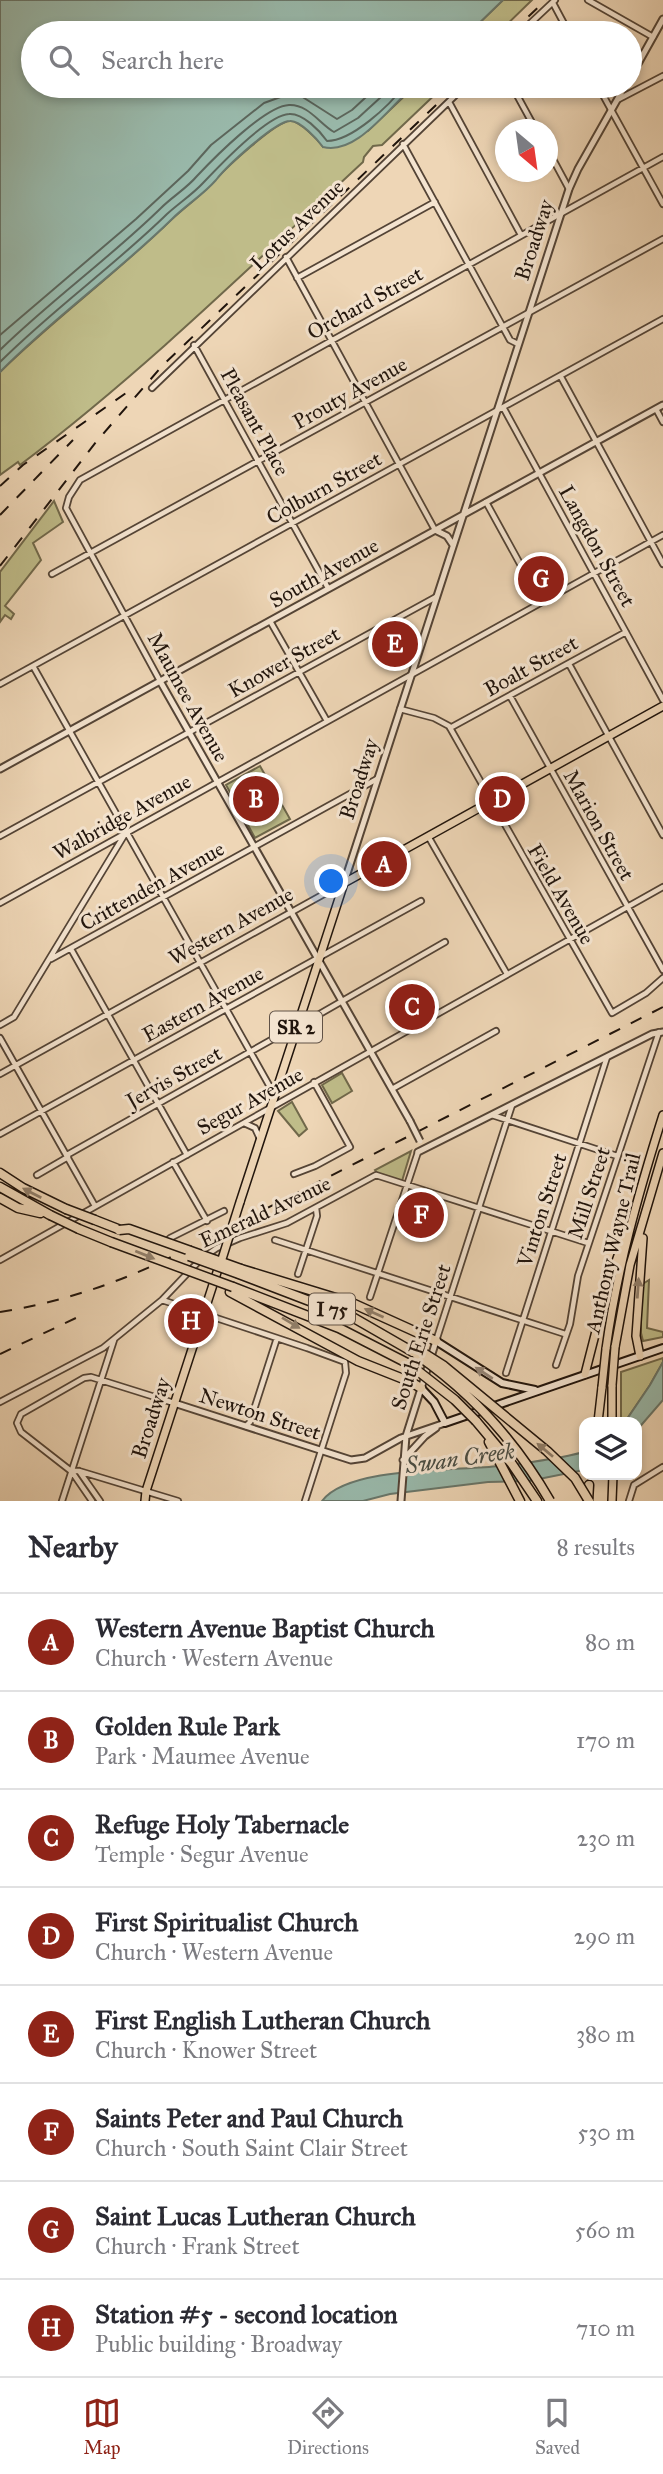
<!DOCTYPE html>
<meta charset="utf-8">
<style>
body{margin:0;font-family:"IM FELL Great Primer",serif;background:#f7f7f7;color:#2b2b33}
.controls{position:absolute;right:21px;bottom:21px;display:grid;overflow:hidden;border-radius:14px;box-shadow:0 4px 10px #0003}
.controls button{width:63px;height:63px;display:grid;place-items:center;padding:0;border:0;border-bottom:2px solid #e1e1e2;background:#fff;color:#2b2b33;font:35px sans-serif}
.compass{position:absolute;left:495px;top:119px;width:63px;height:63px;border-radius:50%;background:#fff;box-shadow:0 4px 10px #0003;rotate:151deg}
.you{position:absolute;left:332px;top:882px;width:24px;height:24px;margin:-18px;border:5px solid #fff;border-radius:50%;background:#1a73e8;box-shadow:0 0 0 10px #1a73e833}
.badge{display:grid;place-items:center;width:46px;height:46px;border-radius:50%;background:#8f2418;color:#fff;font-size:23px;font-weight:700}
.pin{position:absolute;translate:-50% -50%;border:4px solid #fff;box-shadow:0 2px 7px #0006}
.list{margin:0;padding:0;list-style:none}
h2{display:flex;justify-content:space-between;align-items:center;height:91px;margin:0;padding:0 28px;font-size:30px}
h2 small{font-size:23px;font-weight:400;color:#7c7c81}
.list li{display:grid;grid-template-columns:46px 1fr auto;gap:21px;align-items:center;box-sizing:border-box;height:98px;padding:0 28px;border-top:2px solid #e1e1e2}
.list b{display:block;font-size:26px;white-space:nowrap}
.list p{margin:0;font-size:23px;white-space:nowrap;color:#7c7c81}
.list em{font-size:23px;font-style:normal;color:#7c7c81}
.icon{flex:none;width:38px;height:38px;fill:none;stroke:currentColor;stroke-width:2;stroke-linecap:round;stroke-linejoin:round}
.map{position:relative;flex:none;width:663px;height:1501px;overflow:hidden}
.search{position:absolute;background:#fff;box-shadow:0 4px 10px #0003;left:21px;right:21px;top:21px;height:77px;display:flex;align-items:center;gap:18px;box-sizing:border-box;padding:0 24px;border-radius:38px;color:#7c7c81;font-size:26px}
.sheet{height:875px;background:#fff}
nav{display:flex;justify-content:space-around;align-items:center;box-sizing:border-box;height:98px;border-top:2px solid #e1e1e2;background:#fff;font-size:19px;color:#7c7c81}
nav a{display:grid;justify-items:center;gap:4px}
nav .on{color:#8f2418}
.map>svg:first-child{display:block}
.green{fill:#bfbc89;stroke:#70684a;stroke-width:2}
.water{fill:#99b9ab;stroke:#69776b;stroke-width:2}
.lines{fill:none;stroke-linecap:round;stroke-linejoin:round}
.shore{stroke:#5c665c;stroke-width:2}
.minor-casing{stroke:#544436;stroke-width:8}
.tertiary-casing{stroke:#544436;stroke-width:9}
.secondary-casing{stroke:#20140c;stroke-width:10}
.primary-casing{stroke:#20140c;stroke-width:10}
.trunk-casing{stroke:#20140c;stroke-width:10}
.motorway-casing{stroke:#20140c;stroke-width:11}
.minor{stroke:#f4e4d0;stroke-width:4.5}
.tertiary{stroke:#f4e4d0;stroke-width:5}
.secondary{stroke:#f4e4d0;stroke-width:6}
.primary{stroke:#eed6b6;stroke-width:7}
.trunk{stroke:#eed6b6;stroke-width:7}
.motorway{stroke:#eed6b6;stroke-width:8}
.rail{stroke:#20140c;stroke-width:2;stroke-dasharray:12 12;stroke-linecap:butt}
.tertiary-bridge-casing{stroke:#544436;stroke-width:9;stroke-linecap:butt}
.primary-bridge-casing{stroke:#20140c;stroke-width:10;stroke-linecap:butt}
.trunk-bridge-casing{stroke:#20140c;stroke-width:10;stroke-linecap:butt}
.motorway-bridge-casing{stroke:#20140c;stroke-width:11;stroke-linecap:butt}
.tertiary-bridge{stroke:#f4e4d0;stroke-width:5}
.primary-bridge{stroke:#eed6b6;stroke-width:7}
.trunk-bridge{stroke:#eed6b6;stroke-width:7}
.motorway-bridge{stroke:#eed6b6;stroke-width:8}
.oneway{fill:#917f6a}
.oneway2{fill:#958678}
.labels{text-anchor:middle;stroke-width:6;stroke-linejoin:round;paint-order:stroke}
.shield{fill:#f4e4d0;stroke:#605247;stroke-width:2}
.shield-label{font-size:19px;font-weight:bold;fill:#20140c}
.street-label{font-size:21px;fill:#20140c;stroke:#f4e4d0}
.water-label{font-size:23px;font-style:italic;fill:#4a4e44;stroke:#f4e4d0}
</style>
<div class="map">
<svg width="663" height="1501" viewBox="0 0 663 1501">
<rect width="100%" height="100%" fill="#eed6b6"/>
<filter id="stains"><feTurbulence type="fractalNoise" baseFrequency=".00286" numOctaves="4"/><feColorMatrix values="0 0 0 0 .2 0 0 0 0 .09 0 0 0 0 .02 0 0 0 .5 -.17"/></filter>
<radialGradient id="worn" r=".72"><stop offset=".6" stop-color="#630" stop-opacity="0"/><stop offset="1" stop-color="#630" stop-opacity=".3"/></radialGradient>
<path class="green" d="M503,0h29l-34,33h-29z
M415,86h29l-62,59 -9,1 -9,11 -1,5c-112,104 -221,211 -343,303l-2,-3 -18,13v-103c55,-54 117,-99 172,-153 14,-13 30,-24 43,-39 11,-12 61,-59 75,-59 9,-1 28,19 33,26l45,-16z
M54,501l9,21 -30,21 8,17 -36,46 9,8 -3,5 -6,-4 -5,7v-50z
M260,766l30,53 -35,19 -29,-53z
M342,1073l10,18 -20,12 -10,-18z
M292,1102l15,27 -8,7 -21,-25z
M411,1151l-9,30 -25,-8 -2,-3z
M649,1280l-2,48 16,4v5l-20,4 -2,-8v-48z
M663,1358v4l-13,23 -25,37h-4v-50z"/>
<path class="water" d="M0,0h503l-34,33h-436v53h382c-24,17 -57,70 -92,61 -5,-7 -23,-27 -33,-26 -15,0 -64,46 -74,59 -13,15 -30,25 -44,39 -55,54 -118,98 -172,153z
M663,1362v38l-26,30v-8h-12l25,-37z
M584,1452v18l-55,11 -41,1 -98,12 -27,7h-41c26,-35 134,-30 177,-35 28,-3 58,-7 85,-14z"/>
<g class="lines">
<path class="shore" d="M0,335l136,-116 52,-48 23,-26 53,-42 22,-8 15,1 36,23 15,-9 26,-24
M0,350c51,-50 110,-92 161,-142 11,-11 26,-20 36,-32 17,-18 68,-70 92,-71 19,-1 31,19 45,27l24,-14 35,-32
M0,362c53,-53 114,-96 167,-148 12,-11 26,-20 36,-31 16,-17 65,-68 86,-69 14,-1 31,17 38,27 25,0 63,-36 77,-55"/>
<g class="minor-casing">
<path id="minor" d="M588,0l65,37
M553,3l16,30
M520,33l35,-33
M512,86l24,44
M598,86l65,118
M619,99l44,-23
M449,102l72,133
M403,144l107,196 8,4
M548,150l21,39
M286,257l149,273
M297,278l138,-76
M194,345l134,243
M561,377l102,187
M152,388l313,-302
M503,407l160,293
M656,409l7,13
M486,502l55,100
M52,574l611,-335
M270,621l57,100
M569,664l94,171
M33,666l241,428
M160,681l-94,-173 3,-11 11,-17 583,-323
M0,684l663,-365
M510,696l153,274
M400,709l34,9 15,8 163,287 34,-20 17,-15
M450,728l176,-96
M0,836l436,-239
M428,836l79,138
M0,903l663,-368
M71,949l116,206
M51,959l326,-180
M0,1025l14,-8 111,-183
M297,1027l148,-85
M0,1038l95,168
M0,1074l342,-190
M392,1089l104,-58
M492,1115l125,41
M244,1123l11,5 5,11
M0,1134l421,-233
M67,1155l229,-129
M173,1162l34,59
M294,1174l21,-8 35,-19 -36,-65
M37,1175l31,-18
M170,1238l54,-27
M275,1240l290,94
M0,1260l663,-373
M298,1274l19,-58 -1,-8
M370,1297l48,-145
M162,1300l145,48 38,14 1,11 -41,128
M436,1341l76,-236
M556,1365l14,-41 8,-48 81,-244
M506,1373l101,-316
M0,1402l103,-54 59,-48 39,-41 16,-11 23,-10 47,-15 89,-48 212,68
M174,1403l-83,-26 -7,1 -63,36 -4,9 4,9 50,39h8l99,30
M246,1426l4,-4 27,-84
M79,1471l21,30
M72,1472l20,29
M62,1501l52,-161
M629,1501l5,-16 29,-18"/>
</g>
<g class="tertiary-casing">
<path id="tertiary" d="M630,78l33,-59
M435,530l12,6 6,9
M160,681l250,440
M0,769l663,-364
M344,883l225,-694 9,-20 47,-83
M418,1152l234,-118 11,-2
M174,1403l177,57 14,-2 36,-20 44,-15
M403,1460l22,-24 11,-8
M401,1501l5,-65 30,-95"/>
</g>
<g class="secondary-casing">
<path id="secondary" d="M436,1341l66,42 33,7
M421,1388l13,14 11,21 218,-75"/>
</g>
<g class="primary-casing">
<path id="primary" d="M240,1202l104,-319 319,-177
M145,1501l1,-10 74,-228"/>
</g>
<g class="trunk-casing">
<path id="trunk" d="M615,1347l15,-82 33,-112
M606,1349c11,-80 33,-158 57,-234
M640,1356l-4,-20 7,-98
M585,1374l23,-90 18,-51
M612,1385v37
M598,1422l4,-35
M612,1501l1,-26"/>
</g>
<g class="motorway-casing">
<path id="motorway" d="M0,1173l23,15 43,21
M0,1187l50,28
M0,1198l18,10 22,5
M95,1220l23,9
M79,1229l32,13
M241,1269l111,34 84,38
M239,1274l115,44 59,34
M233,1287l106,41 70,36
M230,1292l128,69 53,21 10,6
M476,1421l36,43 25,37
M489,1442l31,59
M588,1501l1,-16"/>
</g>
<use href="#minor" class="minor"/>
<use href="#tertiary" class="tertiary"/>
<use href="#secondary" class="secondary"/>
<use href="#primary" class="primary"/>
<use href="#trunk" class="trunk"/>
<use href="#motorway" class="motorway"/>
<path class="rail" d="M511,33l35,-33
M0,486l23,-21 103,-72
M0,515l73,-75
M0,566l96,-124 67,-77 293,-279
M0,1312c57,-9 109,-26 161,-50l502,-255
M0,1354l78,-37"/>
<g class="tertiary-bridge-casing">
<path id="tertiary-bridge" d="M410,1121l10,20"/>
</g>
<g class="primary-bridge-casing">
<path id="primary-bridge" d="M222,1259l18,-57"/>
</g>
<g class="trunk-bridge-casing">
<path id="trunk-bridge" d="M612,1385l3,-38
M602,1387l4,-38"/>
</g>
<g class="motorway-bridge-casing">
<path id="motorway-bridge" d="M66,1209l29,11
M50,1215l29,14
M119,1230l10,-1 112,40
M111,1242l122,45
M189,1256l50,18
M413,1352l12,2 19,12 103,85 28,27 14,23
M417,1355c55,38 99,87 133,146
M409,1364l46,36 21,21"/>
</g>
<use href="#tertiary-bridge" class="tertiary-bridge"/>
<use href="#primary-bridge" class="primary-bridge"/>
<use href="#trunk-bridge" class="trunk-bridge"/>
<use href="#motorway-bridge" class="motorway-bridge"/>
</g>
<defs><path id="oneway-solid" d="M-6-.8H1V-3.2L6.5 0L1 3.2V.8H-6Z" transform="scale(1.75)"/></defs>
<g class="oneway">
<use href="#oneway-solid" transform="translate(32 1193) rotate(-153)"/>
<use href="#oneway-solid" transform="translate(145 1255) rotate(22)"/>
<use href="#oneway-solid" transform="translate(638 1288) rotate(-86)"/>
<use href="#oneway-solid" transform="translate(374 1313) rotate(-156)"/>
<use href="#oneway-solid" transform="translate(291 1323) rotate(31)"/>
<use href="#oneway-solid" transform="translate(545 1450) rotate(-140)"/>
</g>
<use class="oneway2" href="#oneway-solid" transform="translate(484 1373) rotate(-147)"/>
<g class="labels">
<g class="shield">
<rect x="270" y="1011.5" width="52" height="31" rx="5"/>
<rect x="309" y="1293.5" width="46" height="31" rx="5"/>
</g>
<g class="shield-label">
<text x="296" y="1034">SR 2</text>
<text x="332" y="1316">I 75</text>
</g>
<g class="street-label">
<text transform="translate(297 225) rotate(-44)" y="7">Lotus Avenue</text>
<text transform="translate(534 240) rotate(-72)" y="7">Broadway</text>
<text transform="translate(365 303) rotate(-29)" y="7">Orchard Street</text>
<text transform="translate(350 393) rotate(-29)" y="7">Prouty Avenue</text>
<text transform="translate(255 422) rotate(61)" y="7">Pleasant Place</text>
<text transform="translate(324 488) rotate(-29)" y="7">Colburn Street</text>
<text transform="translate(597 546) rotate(61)" y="7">Langdon Street</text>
<text transform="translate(324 573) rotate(-29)" y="7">South Avenue</text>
<text transform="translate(284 662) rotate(-29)" y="7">Knower Street</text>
<text transform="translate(531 666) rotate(-29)" y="7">Boalt Street</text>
<text transform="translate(188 697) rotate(61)" y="7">Maumee Avenue</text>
<text transform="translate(359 779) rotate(-72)" y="7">Broadway</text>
<text transform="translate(122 817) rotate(-29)" y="7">Walbridge Avenue</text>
<text transform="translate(599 825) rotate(61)" y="7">Marion Street</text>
<text transform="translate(152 886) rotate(-29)" y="7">Crittenden Avenue</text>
<text transform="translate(561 894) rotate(60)" y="7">Field Avenue</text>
<text transform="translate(231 926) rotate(-29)" y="7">Western Avenue</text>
<text transform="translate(203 1004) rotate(-29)" y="7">Eastern Avenue</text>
<text transform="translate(174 1077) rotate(-29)" y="7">Jervis Street</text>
<text transform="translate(250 1101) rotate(-29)" y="7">Segur Avenue</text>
<text transform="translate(589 1193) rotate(-72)" y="7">Mill Street</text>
<text transform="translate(542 1210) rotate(-72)" y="7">Vinton Street</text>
<text transform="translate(265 1212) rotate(-25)" y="7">Emerald Avenue</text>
<text transform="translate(613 1243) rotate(-77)" y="7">Anthony Wayne Trail</text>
<text transform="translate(421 1337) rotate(-72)" y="7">South Erie Street</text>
<text transform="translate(260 1414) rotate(18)" y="7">Newton Street</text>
<text transform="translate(151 1418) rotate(-72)" y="7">Broadway</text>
</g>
<g class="water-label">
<text transform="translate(460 1458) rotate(-8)" y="8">Swan Creek</text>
</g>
</g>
<rect width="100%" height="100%" filter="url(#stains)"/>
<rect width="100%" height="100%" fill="url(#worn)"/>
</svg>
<div class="controls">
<button><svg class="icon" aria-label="layers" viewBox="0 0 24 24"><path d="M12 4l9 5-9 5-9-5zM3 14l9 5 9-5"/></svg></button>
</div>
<svg class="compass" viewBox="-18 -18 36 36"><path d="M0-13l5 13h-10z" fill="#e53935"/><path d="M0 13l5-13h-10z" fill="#7c7c81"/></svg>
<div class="you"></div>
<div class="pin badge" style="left:384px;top:864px">A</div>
<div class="pin badge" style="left:256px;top:799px">B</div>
<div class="pin badge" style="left:412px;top:1007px">C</div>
<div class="pin badge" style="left:502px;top:799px">D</div>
<div class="pin badge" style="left:395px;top:644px">E</div>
<div class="pin badge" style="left:421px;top:1215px">F</div>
<div class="pin badge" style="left:541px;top:579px">G</div>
<div class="pin badge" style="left:191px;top:1321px">H</div>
<div class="search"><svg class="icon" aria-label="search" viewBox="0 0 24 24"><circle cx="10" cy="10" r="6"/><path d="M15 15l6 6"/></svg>Search here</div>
</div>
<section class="sheet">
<h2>Nearby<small>8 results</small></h2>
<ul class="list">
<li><span class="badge">A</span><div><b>Western Avenue Baptist Church</b><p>Church · Western Avenue</p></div><em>80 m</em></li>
<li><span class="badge">B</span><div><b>Golden Rule Park</b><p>Park · Maumee Avenue</p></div><em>170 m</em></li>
<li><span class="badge">C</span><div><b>Refuge Holy Tabernacle</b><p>Temple · Segur Avenue</p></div><em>230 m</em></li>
<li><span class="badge">D</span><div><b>First Spiritualist Church</b><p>Church · Western Avenue</p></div><em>290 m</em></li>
<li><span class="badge">E</span><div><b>First English Lutheran Church</b><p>Church · Knower Street</p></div><em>380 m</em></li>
<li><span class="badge">F</span><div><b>Saints Peter and Paul Church</b><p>Church · South Saint Clair Street</p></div><em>530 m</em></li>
<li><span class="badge">G</span><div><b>Saint Lucas Lutheran Church</b><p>Church · Frank Street</p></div><em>560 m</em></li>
<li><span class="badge">H</span><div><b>Station #5 - second location</b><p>Public building · Broadway</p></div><em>710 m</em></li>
</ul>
</section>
<nav>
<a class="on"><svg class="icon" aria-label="map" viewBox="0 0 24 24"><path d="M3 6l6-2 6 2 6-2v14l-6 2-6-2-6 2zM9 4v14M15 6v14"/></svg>Map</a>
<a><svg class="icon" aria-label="directions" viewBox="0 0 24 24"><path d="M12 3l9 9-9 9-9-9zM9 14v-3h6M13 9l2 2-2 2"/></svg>Directions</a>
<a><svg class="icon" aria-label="saved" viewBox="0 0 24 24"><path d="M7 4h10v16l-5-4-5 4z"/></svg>Saved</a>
</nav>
